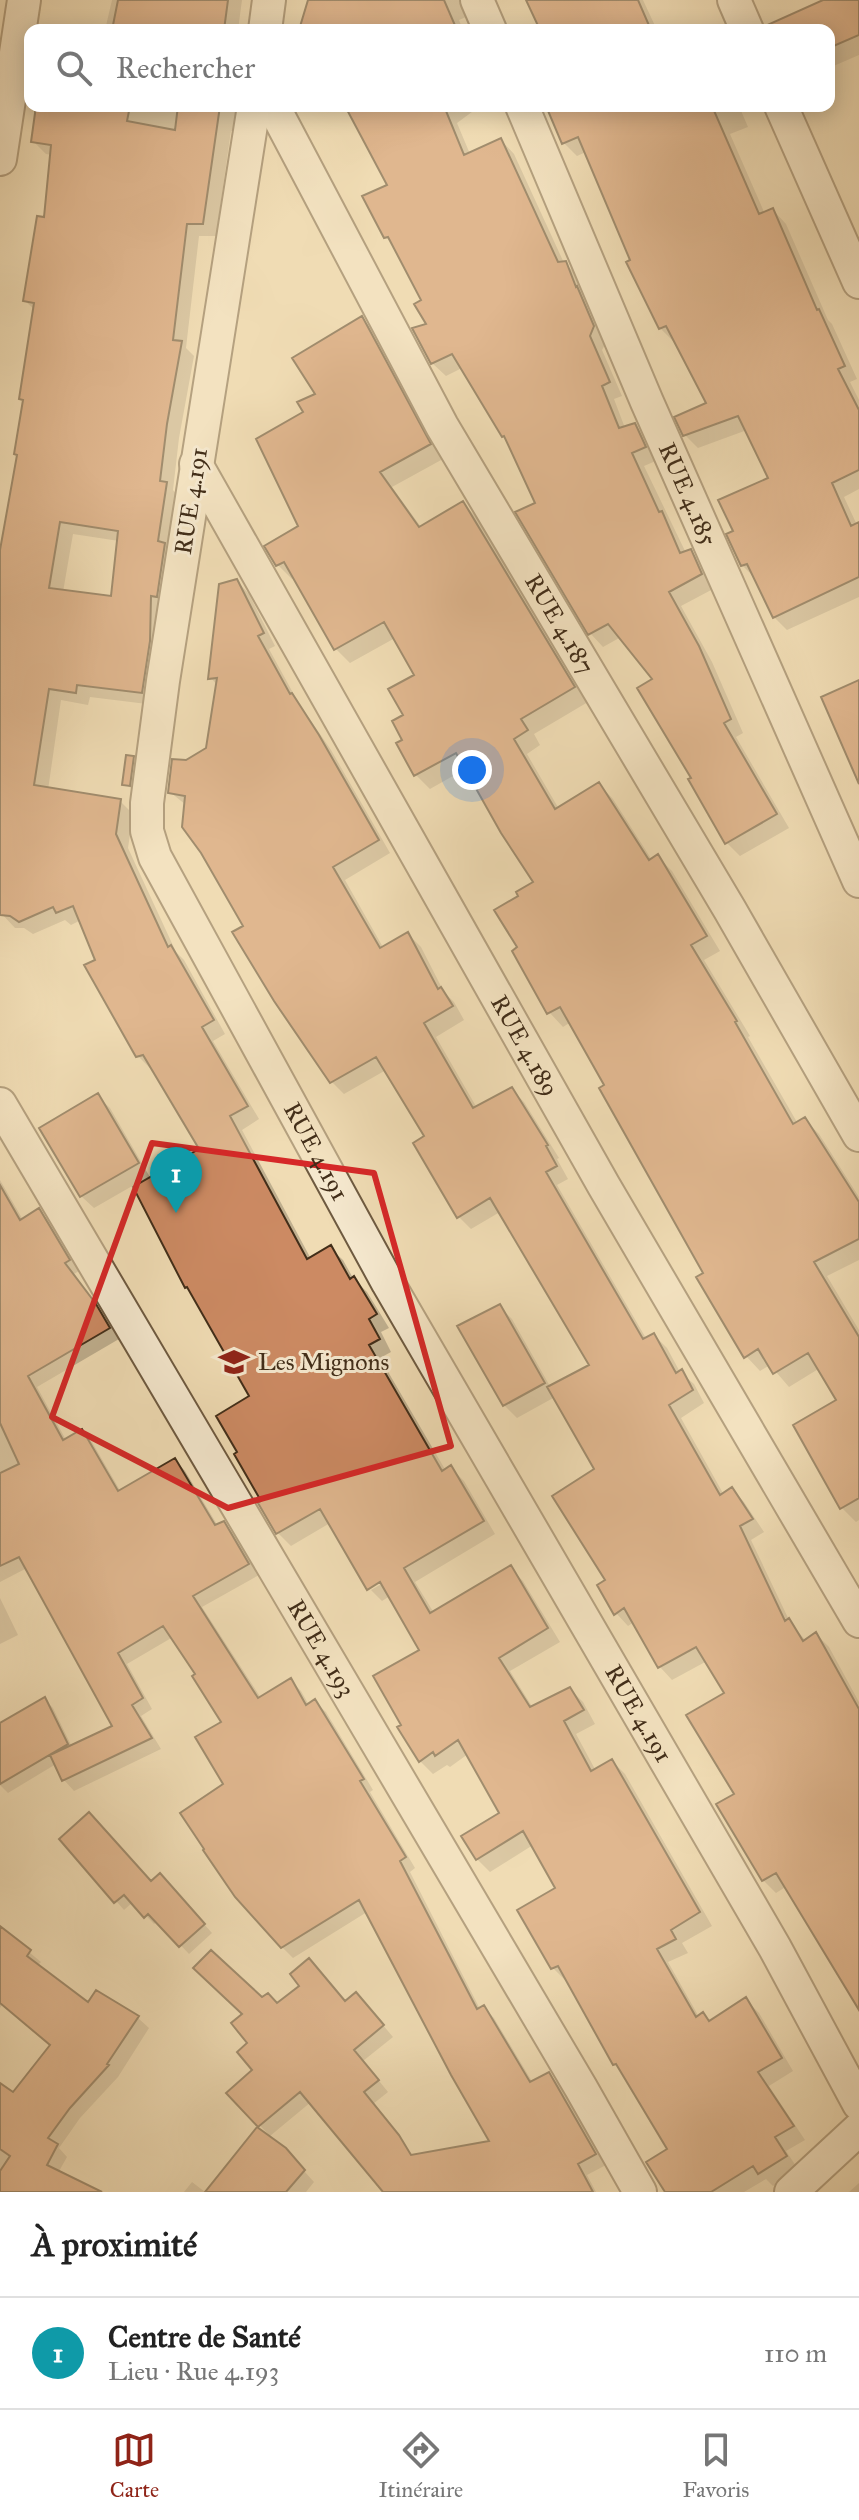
<!DOCTYPE html>
<html lang="fr">
<meta charset="utf-8">
<style>
body{margin:0;font-family:"IM FELL Great Primer",serif;background:#f6f6f6;color:#222}
.you{position:absolute;left:472px;top:770px;width:28px;height:28px;margin:-20px;border:6px solid #fff;border-radius:50%;background:#1a73e8;box-shadow:0 0 0 12px #1a73e833}
.badge{display:grid;place-items:center;width:52px;height:52px;border-radius:50%;background:#8f2418;color:#fff;font-size:26px;font-weight:700}
.pin{position:absolute;translate:-50% -66px;filter:drop-shadow(0 2px 4px #0008)}
.pin::after{content:'';position:absolute;top:42px;width:28px;height:24px;background:inherit;clip-path:polygon(0 0,100% 0,50% 100%)}
.list{margin:0;padding:0;list-style:none}
h2{display:flex;justify-content:space-between;align-items:center;height:104px;margin:0;padding:0 32px;font-size:34px}
h2 small{font-size:26px;font-weight:400;color:#767676}
.list li{display:grid;grid-template-columns:52px 1fr auto;gap:24px;align-items:center;box-sizing:border-box;height:112px;padding:0 32px;border-top:2px solid #e0e0e0}
.list b{display:block;font-size:30px;white-space:nowrap}
.list p{margin:0;font-size:26px;white-space:nowrap;color:#767676}
.list em{font-size:26px;font-style:normal;color:#767676}
.icon{flex:none;width:44px;height:44px;fill:none;stroke:currentColor;stroke-width:2;stroke-linecap:round;stroke-linejoin:round}
.map{position:relative;flex:none;width:859px;height:2192px;overflow:hidden}
.search{position:absolute;background:#fff;box-shadow:0 4px 20px #0003;left:24px;right:24px;top:24px;height:88px;display:flex;align-items:center;gap:20px;box-sizing:border-box;padding:0 28px;border-radius:16px;color:#767676;font-size:30px}
.sheet{height:216px;background:#fff}
nav{display:flex;justify-content:space-around;align-items:center;box-sizing:border-box;height:112px;border-top:2px solid #e0e0e0;background:#fff;font-size:22px;color:#767676}
nav a{display:grid;justify-items:center;gap:4px}
nav .on{color:#8f2418}
.map>svg:first-child{display:block}
.shadow{fill:#0003;fill-rule:evenodd}
.building{fill:#cc8a63;stroke:#422e19;stroke-width:2;fill-rule:evenodd}
.lines{fill:none;stroke-linecap:round;stroke-linejoin:round}
.street-casing{stroke:#6e5a40;stroke-width:36}
.street{stroke:#f5e8ce;stroke-width:32}
.marked{fill:none;stroke:#d62828;stroke-width:6;stroke-linejoin:round}
.labels{text-anchor:middle;stroke-width:6;stroke-linejoin:round;paint-order:stroke}
.street-label{font-size:24px;fill:#422e19;stroke:#f5e8ce}
.poi-label{font-size:24px;fill:#422e19;stroke:#f5e8ce;text-anchor:start}
</style>
<div class="map">
<svg width="859" height="2192" viewBox="0 0 859 2192">
<rect width="100%" height="100%" fill="#f0dcb4"/>
<filter id="stains"><feTurbulence type="fractalNoise" baseFrequency=".0025" numOctaves="4"/><feColorMatrix values="0 0 0 0 .2 0 0 0 0 .09 0 0 0 0 .02 0 0 0 .5 -.17"/></filter>
<radialGradient id="worn" r=".72"><stop offset=".6" stop-color="#630" stop-opacity="0"/><stop offset="1" stop-color="#630" stop-opacity=".3"/></radialGradient>
<path class="shadow" d="M112,0h130l-4,30h-133z
M310,0h152l4,17 -7,3 4,10h-162z
M535,0h108l14,30h-115z
M828,0h31v55l-30,13v-38h-39z
M49,106h192l-3,26 -7,-1 -15,105h-17l-13,112 8,8 -15,82 -6,52 6,7 -24,208 -65,-8 -2,8 -27,-5 -13,90 72,11 13,13 -5,34 48,104 8,8 41,74 -12,7 46,78 -17,11 69,129 19,-11 13,12 10,18 14,14 22,36 -8,4 10,20 -11,6 66,113 5,-3 13,13 31,53 -80,48 19,31 76,-45 13,13 37,61 -50,29 23,37 37,-19 13,13 12,22 -19,10 20,37 16,-10 13,13 87,152 -30,17 6,10 -20,9 31,55 4,-2 7,7 36,-22 13,13 34,58 -24,15 36,54 -19,11 12,18 -25,17 -7,-7 -22,13h-77l3,-43 -46,-76 -9,-9 -47,-84 -2,1 -13,-13 5,-80 -25,-43 -43,27 -13,-13 25,-46 -34,-59 -18,13 -3,-2 -14,9 -13,-13 -17,-35 19,-75 -32,-55 -8,5 -11,-11 19,-11 -2,-4 -18,11v3l-40,-66 -39,23 -13,-13 -17,-29 3,-2 -12,-106 -59,-103 -6,-6 -53,-102 -40,23 -13,-12 16,-100 13,12 41,71 51,-29 -49,-82 -2,1 -13,-13 -57,-136 -10,5 -6,-5 -32,14 -9,-6h-9l-15,-16v-351l19,-105 16,-146 -10,-9 21,-81 6,-65 -6,-1 -13,-13zM73,534l46,7 -6,58 -50,-7z
M348,106h132l-23,17 13,31 31,-14 13,14 50,109 15,13 28,65 -5,9 20,46 -8,3 11,29 10,-3 13,13 10,22 -14,6 42,87 5,-2 13,13 11,24 -34,18 31,56 31,71 -7,4 53,91 -49,28 -13,-13 -33,-64 -38,-100 -35,-42 -18,10 -13,-14 -81,-191 -6,-6 -41,-68 -16,8 -14,-13 -9,-62 -27,-54 -10,-10 3,-51z
M548,106h191l9,21 -18,7 35,80 8,-4 13,14 42,96 4,4 25,55 -7,3 9,18v89l-15,8 13,28 2,-1v73l-72,33 -13,-13 -19,-39 -13,-13 -7,-33 36,-53 -24,-49 -49,18 -13,-13 24,-31 -33,-64 -3,1 -13,-13 -74,-176 -9,4 -13,-13z
M362,318l14,15 67,126 -51,28 29,40 42,-24 14,15 111,184 -54,32 6,11 -13,9 32,55 40,-25 14,15 39,61 6,-3 14,14 48,80 -16,9 46,76 -2,1 50,87 7,-4 14,14 40,63v63l-32,16 32,54v190l-3,2 -14,-14 -3,-107 -19,-33 -31,19 -19,-22 -10,6 -14,-15 -40,-83 -99,-187 -36,-64 -8,5 -14,-15 -29,-64 1,-52 14,-14 -68,-114 -37,21 -14,-14 -18,-31 7,-3 12,-65 -22,-38 -45,25 -14,-14 -41,-72 -3,2 -14,-14 22,-39 5,-113z
M237,581l12,13 26,52 -6,3 29,53 33,48 59,103 -45,27 39,69 24,-15 13,13 23,45 10,10 10,18 -28,17 41,71 34,-19 13,13 35,56 -2,1 11,20 -11,6 90,155 7,-5 13,13 13,24 14,12 10,19 -23,15 43,77 8,-6 12,13 20,30 -13,8 39,82 16,19 10,-7 13,13 30,55v304l-72,-120 -11,7 -13,-13 -27,-85 -9,-101 -20,-33 -35,19 -12,-13 -26,-45 -6,4 -12,-13 -9,-32 -10,-111 -42,-73 -38,21 -13,-13 -5,-99 13,13 39,69 41,-23 -92,-153 -29,17 -13,-13 -32,-79 -40,-67 -42,24 -12,-12 -87,-156 -59,-121 -16,-13 16,-30 22,-12 10,-64 -7,-8z
M133,758l4,3 -4,28 -9,-5z
M0,1180l23,40 16,-9 11,10 29,50 -5,3 32,43 13,22 -82,48 29,53 15,-8 11,10 29,50 54,-32 10,11 33,55 6,-3 10,11 25,41 -57,32 59,91 30,-17 10,10 8,14 6,-3 11,10 47,78 -3,2 45,76 -5,4 70,137 3,-2 11,11 39,65 16,-9 11,11 46,80 -19,10 9,17h-211l-74,-90 -41,34 -41,-43 25,-23 -4,-27 12,-43 15,5 69,-2 20,2 27,32 -30,24 25,31 -15,12 41,53 78,-15 -125,-230 -74,46 -11,-11 -56,-162 -2,-62 -26,-48 -25,-38 -46,27 25,45 -11,7 20,33 -87,42 -10,-11 -8,-16 -48,29 -8,-8v-59l45,-26 8,8 19,39 43,-21 -88,-158 -27,14z
M0,1598l18,37 -18,9z
M62,1839l90,45h16l44,49 -23,21 -31,-33 -4,3 -21,-22 -9,8z
M0,1928l41,34 -4,4 52,39 8,-13 41,26 11,10 -31,49 -38,41 -21,30 8,9 -9,16 40,19h-98v-107l13,10 38,-49 -49,-41 -2,3z
M296,2162l18,20 -8,10h-98z
M192,2182l13,10h-21z
M859,2183v9h-10z"/>
<path class="building" d="M118,0h110l-4,30h-112z
M308,0h136l13,30h-158z
M526,0h112l13,30h-111z
M823,0h36v35l-30,13v-18h-63l-1,-4z
M36,106h94l-3,15 48,9 3,-24h42l-17,118h-16l-14,116 9,1 -15,83 -7,57 7,1 -9,59 7,2 -8,54 -6,-1 -1,45 -8,52 -65,-8 -1,8 -27,-4 -15,96 87,14 -5,35 52,113 3,-2 43,75 -12,7 46,79 -18,10 77,143 24,-14 19,34 4,-3 23,38 -8,5 11,20 -11,6 73,126 9,-6 33,56 -80,47 26,45 81,-48 37,63 -49,30 31,49 40,-20 14,23 -20,11 27,50 21,-12 88,153 -29,18 5,9 -19,10 39,68 7,-5 6,9 37,-24 36,61 -24,14 36,54 -19,11 12,19 -29,18 -5,-8 -42,26h-46l-19,-30 21,-13 -51,-85 -3,1 -55,-99 -7,3 -34,-59 38,-22 -32,-57 -47,29 -15,-24 38,-23 -41,-73 -23,16 -2,-4 -14,10 -22,-35 4,-2 -28,-49 46,-26 -39,-68 -13,8 -47,-81 -44,25 -18,-31 3,-2 -27,-47 3,-2 -21,-36 33,-20 -62,-109 -2,1 -52,-101 66,-38 -56,-94 -7,2 -52,-92 11,-5 -22,-54 -17,7 -3,-6 -34,15 -9,-6 -10,-1v-365l17,-95 -3,-1 9,-54 -4,-1 15,-96 -11,-2 14,-85 7,1 7,-72 -20,-3zM60,522l58,9 -7,65 -62,-8z
M345,106h99l20,49 37,-17 57,124 8,-1 10,26 1,-1 17,40 -4,10 20,46 -8,4 17,42 16,-5 11,24 -14,6 27,59 3,-1 18,42 11,-4 11,25 -33,18 30,54 32,73 -7,4 53,91 -52,30 -37,-65 3,-1 -54,-90 15,-9 -44,-55 -20,11 -73,-123 20,-9 -31,-67 -2,1 -50,-83 -21,10 -19,-36 14,-4 -12,-20 7,-4 -33,-63 -4,1 -22,-42 25,-11z
M546,106h166l47,108 14,-6 44,102 2,-1 26,57 -7,3 21,41v60l-27,13 19,43 8,-4v55l-86,41 -26,-54 -6,2 -15,-32 7,-3 -15,-31 50,-22 -30,-62 -55,20 -9,-19 32,-14 -40,-77 -7,3 -33,-67 4,-2 -52,-123 -16,7z
M362,316l69,128 -51,28 39,55 44,-26 112,186 -54,32 7,11 -14,9 41,70 44,-27 50,78 9,-6 49,82 -16,9 46,76 -2,1 58,102 12,-7 54,85v37l-45,23 45,75v161l-19,11 -47,-84 43,-25 -28,-47 -35,21 -15,-25 -14,9 -48,-81 7,-4 -104,-185 5,-3 -44,-78 -13,7 -35,-63 5,-4 -23,-37 24,-14 -2,-4 17,-10 -32,-49 -45,-80 -42,23 -18,-33 6,-3 -10,-19 11,-6 -15,-26 26,-14 -30,-53 -50,28 -50,-88 -8,4 -12,-20 34,-20 -42,-87 47,-27 -6,-10 18,-8 -23,-36z
M237,579l27,54 -6,3 32,58 2,-1 27,42 60,105 -46,27 47,81 28,-16 30,57 3,-2 12,19 -29,17 49,85 39,-21 36,58 -2,1 11,20 -11,6 97,167 11,-6 22,40 6,-4 11,21 -24,15 51,90 12,-8 21,32 -13,7 45,95 4,-3 14,23 13,-9 43,77v301l-83,-137 -14,8 -46,-77 18,-10 -48,-79 38,-22 -28,-46 -38,21 -34,-60 -10,7 -17,-30 8,-5 -53,-84 42,-27 -47,-82 42,-22 -99,-167 -33,20 -44,-75 11,-7 -48,-79 -46,26 -56,-82 -42,-69 11,-6 -42,-73 -19,-26 3,-31 -17,-3 4,-34 14,1 20,-12 11,-70 -9,1 11,-95z
M859,680v104l-38,-87z
M126,755l8,1 -4,30 -8,-1z
M98,1093l41,70 -59,34 -41,-69z
M0,1185l20,35 19,-12 31,52 -5,3 31,41 14,24 -82,48 35,64 19,-11 36,62 57,-33 40,67 9,-4 25,43 -56,32 65,102 33,-20 15,27 9,-6 49,80 -4,2 46,76 -6,4 77,148 7,-4 46,77 19,-10 47,82 -18,10 15,28h-210l-83,-100 -42,35 -32,-34 26,-23 -15,-18 10,-9 -16,-20 11,-9 -49,-46 18,-18 51,47 6,-4 9,10 22,-17 -9,-12 19,-16 36,43 11,-9 28,33 -30,25 25,30 -15,12 35,43 12,20 78,-14 -38,-66 -92,-175 -78,48 -46,-51 -32,-47 1,-1 -24,-36 43,-29 -28,-47 26,-15 -29,-46 3,-2 -32,-48 -45,27 25,45 -11,7 20,33 -90,43 -12,-26 62,-29 -93,-169 -19,9v-93l19,-9 -19,-41z
M500,1304l45,79 -42,23 -46,-80z
M45,1697l23,47 -68,40v-61z
M89,1812l62,69 9,-8 45,51 -26,23 -31,-33 -4,4 -20,-23 -10,8 -55,-64z
M0,1926l31,24 -4,6 61,46 8,-12 43,26 -32,48 2,1 -39,43 -22,30 10,6 -11,21 55,27h-102v-21l10,-15 -10,-7v-66l13,9 37,-47 -50,-42z
M257,2127l29,21 19,22 -19,22h-81z"/>
<g class="lines">
<g class="street-casing">
<g id="street">
<path d="M477,0l13,30"/>
<path d="M734,0l13,30"/>
<path d="M265,30l4,-30"/>
<path id="s1" d="M254,106l-91,575 -16,122v28l8,26 233,426 387,665 84,156"/>
<path id="s2" d="M273,106l169,320 288,484 129,225"/>
<path id="s3" d="M522,106l125,296 212,479"/>
<path d="M781,106l78,176"/>
<path d="M0,159l24,-159"/>
<path id="s4" d="M196,464l408,722 255,435"/>
<path id="s5" d="M0,1104l581,984 59,104"/>
<path d="M791,2192l68,-63"/>
</g>
</g>
<use href="#street" class="street"/>
</g>
<path d="M0 0H859V2192H0ZM152,1143l222,30 77,273 -223,62 -176,-91z" fill="#f0dcb4" fill-opacity=".55" fill-rule="evenodd"/>
<path class="marked" d="M152,1143l222,30 77,273 -223,62 -176,-91z"/>
<defs>
<g id="school-bare" transform="scale(2.4)"><path d="M0-5L7-2L0 1L-7-2ZM-4 1L0 2.5L4 1V4Q0 6-4 4Z" fill="#8f2418" stroke="#f5e8ce" stroke-width="2.5" paint-order="stroke"/></g>
</defs>
<g fill-rule="evenodd">
<use href="#school-bare" x="234" y="1362"/>
</g>
<g class="labels">
<g class="street-label">
<text dy="8" stroke="none"><textPath href="#s3" startOffset="422">RUE 4.185</textPath></text>
<text transform="translate(191 501) rotate(-81)" y="8">RUE 4.191</text>
<text dy="8" stroke="none"><textPath href="#s2" startOffset="592">RUE 4.187</textPath></text>
<text dy="8" stroke="none"><textPath href="#s4" startOffset="668">RUE 4.189</textPath></text>
<text dy="8" stroke="none"><textPath href="#s1" startOffset="1096">RUE 4.191</textPath></text>
<text dy="8" stroke="none"><textPath href="#s5" startOffset="632">RUE 4.193</textPath></text>
<text dy="8" stroke="none"><textPath href="#s1" startOffset="1744">RUE 4.191</textPath></text>
</g>
<g class="poi-label">
<text x="258" y="1370">Les Mignons</text>
</g>
</g>
<rect width="100%" height="100%" filter="url(#stains)"/>
<rect width="100%" height="100%" fill="url(#worn)"/>
</svg>
<div class="you"></div>
<div class="pin badge" style="left:176px;top:1213px;background:#0f9aa8">1</div>
<div class="search"><svg class="icon" aria-label="search" viewBox="0 0 24 24"><circle cx="10" cy="10" r="6"/><path d="M15 15l6 6"/></svg>Rechercher</div>
</div>
<section class="sheet">
<h2>À proximité<small></small></h2>
<ul class="list">
<li><span class="badge" style="background:#0f9aa8">1</span><div><b>Centre de Santé</b><p>Lieu · Rue 4.193</p></div><em>110 m</em></li>
</ul>
</section>
<nav>
<a class="on"><svg class="icon" aria-label="map" viewBox="0 0 24 24"><path d="M3 6l6-2 6 2 6-2v14l-6 2-6-2-6 2zM9 4v14M15 6v14"/></svg>Carte</a>
<a><svg class="icon" aria-label="directions" viewBox="0 0 24 24"><path d="M12 3l9 9-9 9-9-9zM9 14v-3h6M13 9l2 2-2 2"/></svg>Itinéraire</a>
<a><svg class="icon" aria-label="saved" viewBox="0 0 24 24"><path d="M7 4h10v16l-5-4-5 4z"/></svg>Favoris</a>
</nav>
